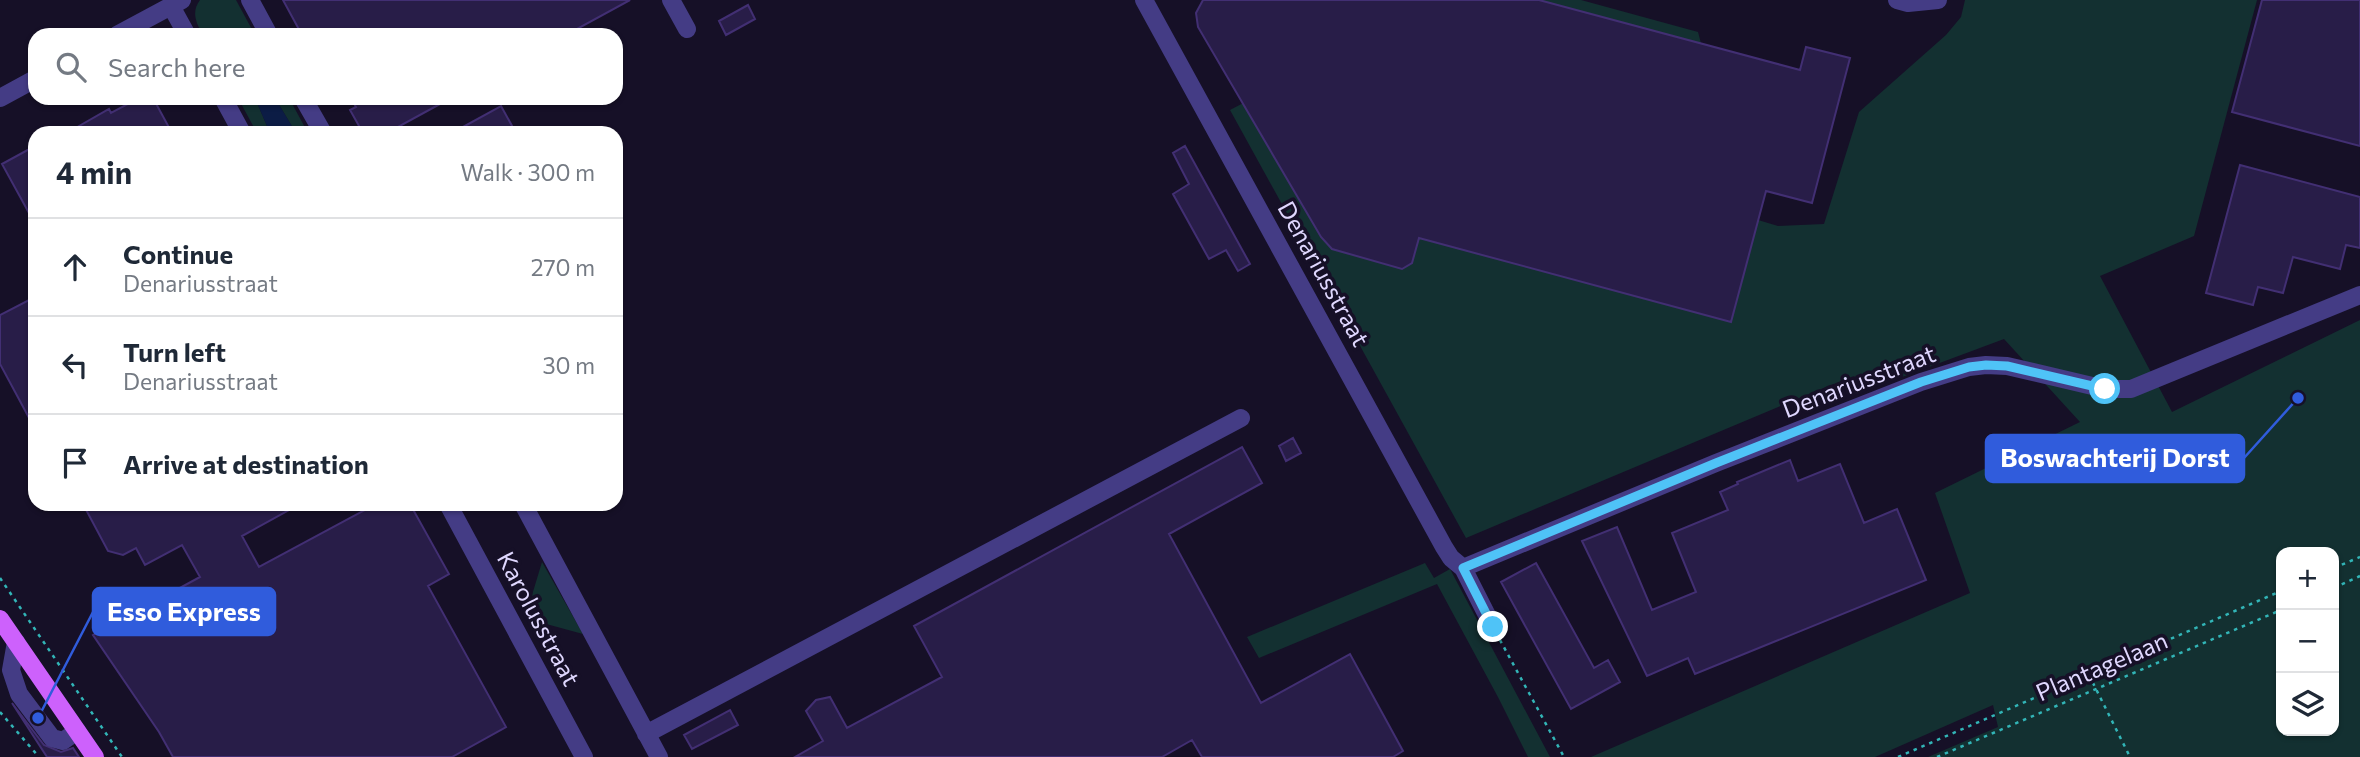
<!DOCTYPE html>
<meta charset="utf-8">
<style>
body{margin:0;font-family:Commissioner,sans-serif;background:#f6f6f7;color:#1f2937}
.controls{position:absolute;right:21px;bottom:21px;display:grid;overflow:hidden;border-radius:14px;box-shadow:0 2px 5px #0004}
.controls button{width:63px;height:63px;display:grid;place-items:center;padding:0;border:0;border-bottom:2px solid #e0e1e3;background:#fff;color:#1f2937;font:35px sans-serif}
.stop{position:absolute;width:21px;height:21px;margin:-16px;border:5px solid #4fc3f7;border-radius:50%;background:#fff}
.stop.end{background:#4fc3f7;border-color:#fff;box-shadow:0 2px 7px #0008}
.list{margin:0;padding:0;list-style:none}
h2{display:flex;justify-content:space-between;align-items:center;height:91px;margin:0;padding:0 28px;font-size:30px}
h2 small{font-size:23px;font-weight:400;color:#747a83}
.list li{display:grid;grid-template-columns:46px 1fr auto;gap:21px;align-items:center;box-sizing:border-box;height:98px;padding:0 28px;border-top:2px solid #e0e1e3}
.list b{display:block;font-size:26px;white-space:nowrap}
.list p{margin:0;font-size:23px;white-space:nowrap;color:#747a83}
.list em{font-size:23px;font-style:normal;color:#747a83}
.icon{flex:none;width:38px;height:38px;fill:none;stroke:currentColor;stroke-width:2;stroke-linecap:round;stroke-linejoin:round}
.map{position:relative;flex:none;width:2360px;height:757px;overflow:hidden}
.search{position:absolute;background:#fff;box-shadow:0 2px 5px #0004;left:28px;top:28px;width:595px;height:77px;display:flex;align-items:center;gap:18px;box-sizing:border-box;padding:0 24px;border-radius:21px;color:#747a83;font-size:26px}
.panel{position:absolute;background:#fff;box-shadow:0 2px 5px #0004;left:28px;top:126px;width:595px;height:385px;border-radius:21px}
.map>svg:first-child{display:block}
.green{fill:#133031;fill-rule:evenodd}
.water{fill:#0c1c45}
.building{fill:#281d48;stroke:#422f73;stroke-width:2}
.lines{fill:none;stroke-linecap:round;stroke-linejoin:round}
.path{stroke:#32b5b7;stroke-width:2.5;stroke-dasharray:3.5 5;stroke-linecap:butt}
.minor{stroke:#443c85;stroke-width:18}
.major{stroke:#cd61fc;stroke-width:18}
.route{stroke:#4fc3f7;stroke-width:9}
.labels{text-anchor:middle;stroke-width:7;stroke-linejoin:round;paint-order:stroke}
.street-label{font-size:24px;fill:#dfd7fe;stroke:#161027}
.leader{fill:none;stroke:#305cdc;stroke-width:2.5}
.callout-dot{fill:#305cdc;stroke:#161027;stroke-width:2.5}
.callout{fill:#305cdc;stroke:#305cdc;stroke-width:2.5}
.callout-label{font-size:26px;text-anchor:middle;font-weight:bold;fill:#fff}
</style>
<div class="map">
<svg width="2360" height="757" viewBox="0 0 2360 757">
<rect width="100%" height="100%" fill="#161027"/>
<path class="green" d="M200,0h36l19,35h-26l-1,-3 -3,3h-22c-7,-12 -12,-23 -3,-35z
M1441,0h140l117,32 28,105 2,74 50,15 46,-2 35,-112 87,-77 15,-18 4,-17h292l-63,236 -94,40 72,136 188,-92v437h-432l70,-30 -5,-22 -118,52h-284l379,-164 -35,-100 145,-71 -76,-83 -110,41 -61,4 -367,154 -236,-428zM2281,552h53v179h-53z
M238,98h17l15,35h-13z
M275,98h14l19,35h-12z
M542,562l41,72 -55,-15 -2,-4z
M1425,563l9,15 16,-9 100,188h-22l-29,-58 -62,-115 -178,74 -12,-21z"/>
<path class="water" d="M255,98h20l21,35h-26z"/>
<path class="building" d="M283,0h347l-64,35h-264z
M1203,0h336l261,70 6,-23 44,11 -38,145 -46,-12 -35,131 -312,-84 -7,25 -10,6 -70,-20 -11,-12 -123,-210 -2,-14z
M2262,0h98v146l-128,-34z
M748,5l7,14 -29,16 -7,-14z
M139,98h14l19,35h-105l42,-24 2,4z
M351,98h100l-64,35h-24l-13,-23 6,-3z
M501,106l15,27h-64z
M35,146v78l-33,-60z
M1185,146l65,118 -12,7 -12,-21 -17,9 -36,-65 16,-10 -16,-31z
M2240,165l120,32v51l-14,-3 -6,24 -47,-12 -10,36 -25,-6 -5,18 -47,-12z
M35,297v132l-35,-65v-49z
M1293,438l8,15 -15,8 -7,-15z
M1242,447l20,36 -93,51 92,169 89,-49 53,97 -10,6h-191l-10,-17 -30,17h-367l28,-16 -17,-30 10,-11 14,-3 17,31 95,-51 -28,-51z
M1790,460l8,21 42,-17 24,59 33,-14 29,71 -231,94 -7,-16 -41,18 -65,-135 35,-14 35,83 44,-18 -24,-59 56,-23 -8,-18 18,-8 -1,-2z
M83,504h217l-58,32 17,31 117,-63h34l39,70 -21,12 78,141 -54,30h-279l-14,-25 -66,-97 107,-58 -18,-32 -37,20 -9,-17 -13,7 -15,-4z
M1536,563l58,105 14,-8 12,22 -49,27 -70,-127z
M12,703l32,42 17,7 12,-4 6,9h-32z
M730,710l8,15 -46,24 -8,-14z"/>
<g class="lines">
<path class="path" d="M2334,568l26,-11
M0,578l122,179
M2334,588l26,-12
M1500,640l64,117
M2089,675l41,82
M0,712l39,45
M1898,757l383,-166
M1937,757l344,-147"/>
<path class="minor" d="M250,0l19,35
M671,0l16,29
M1144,0l300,547 7,11 12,10 30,59
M1897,0l11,3 30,-3
M171,6l16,29
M117,35l65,-35
M0,98l35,-19
M223,98l19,35
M303,98l20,35
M448,504l136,253
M523,504l136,253
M1463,568l253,-105 205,-81 48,-15 17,-2 21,1 98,23h26l229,-94
M16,642l-5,28 8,24 33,44 11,3 14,-10
M646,734l595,-316"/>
<path class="major" d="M0,619l95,138"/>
</g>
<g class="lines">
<path class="route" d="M1493,627l-30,-59 253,-105 205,-81 48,-15 17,-2 21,1 98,23"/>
</g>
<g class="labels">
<g class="street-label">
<text transform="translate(1323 274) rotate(61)" y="8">Denariusstraat</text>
<text transform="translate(1859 382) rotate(-21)" y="8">Denariusstraat</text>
<text transform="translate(538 619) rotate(62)" y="8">Karolusstraat</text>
<text transform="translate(2102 667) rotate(-23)" y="8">Plantagelaan</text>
</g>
</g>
<path class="leader" d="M2298 398L2244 458M38 718L93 612"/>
<g class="callout-dot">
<circle cx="2298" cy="398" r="7"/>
<circle cx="38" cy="718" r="7"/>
</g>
<g class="callout">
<rect x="1986" y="435" width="258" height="47" rx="7"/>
<rect x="93" y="588" width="182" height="47" rx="7"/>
</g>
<g class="callout-label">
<text x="2115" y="467">Boswachterij Dorst</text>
<text x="184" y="621">Esso Express</text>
</g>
</svg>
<div class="controls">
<button>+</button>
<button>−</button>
<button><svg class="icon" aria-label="layers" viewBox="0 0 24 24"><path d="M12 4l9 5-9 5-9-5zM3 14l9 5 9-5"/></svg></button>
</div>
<div class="stop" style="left:2105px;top:389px"></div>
<div class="stop end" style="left:1493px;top:627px"></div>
<div class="search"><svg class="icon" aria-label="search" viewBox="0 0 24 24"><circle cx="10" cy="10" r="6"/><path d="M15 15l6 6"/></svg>Search here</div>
<section class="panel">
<h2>4 min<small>Walk · 300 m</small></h2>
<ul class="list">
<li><svg class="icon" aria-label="ahead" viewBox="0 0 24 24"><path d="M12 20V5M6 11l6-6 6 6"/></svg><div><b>Continue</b><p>Denariusstraat</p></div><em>270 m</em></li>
<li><svg class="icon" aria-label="left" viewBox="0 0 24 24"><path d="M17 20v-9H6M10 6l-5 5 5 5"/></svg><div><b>Turn left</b><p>Denariusstraat</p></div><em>30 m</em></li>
<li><svg class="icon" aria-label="arrive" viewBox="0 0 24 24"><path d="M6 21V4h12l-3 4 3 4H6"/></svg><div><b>Arrive at destination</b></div></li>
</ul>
</section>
</div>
